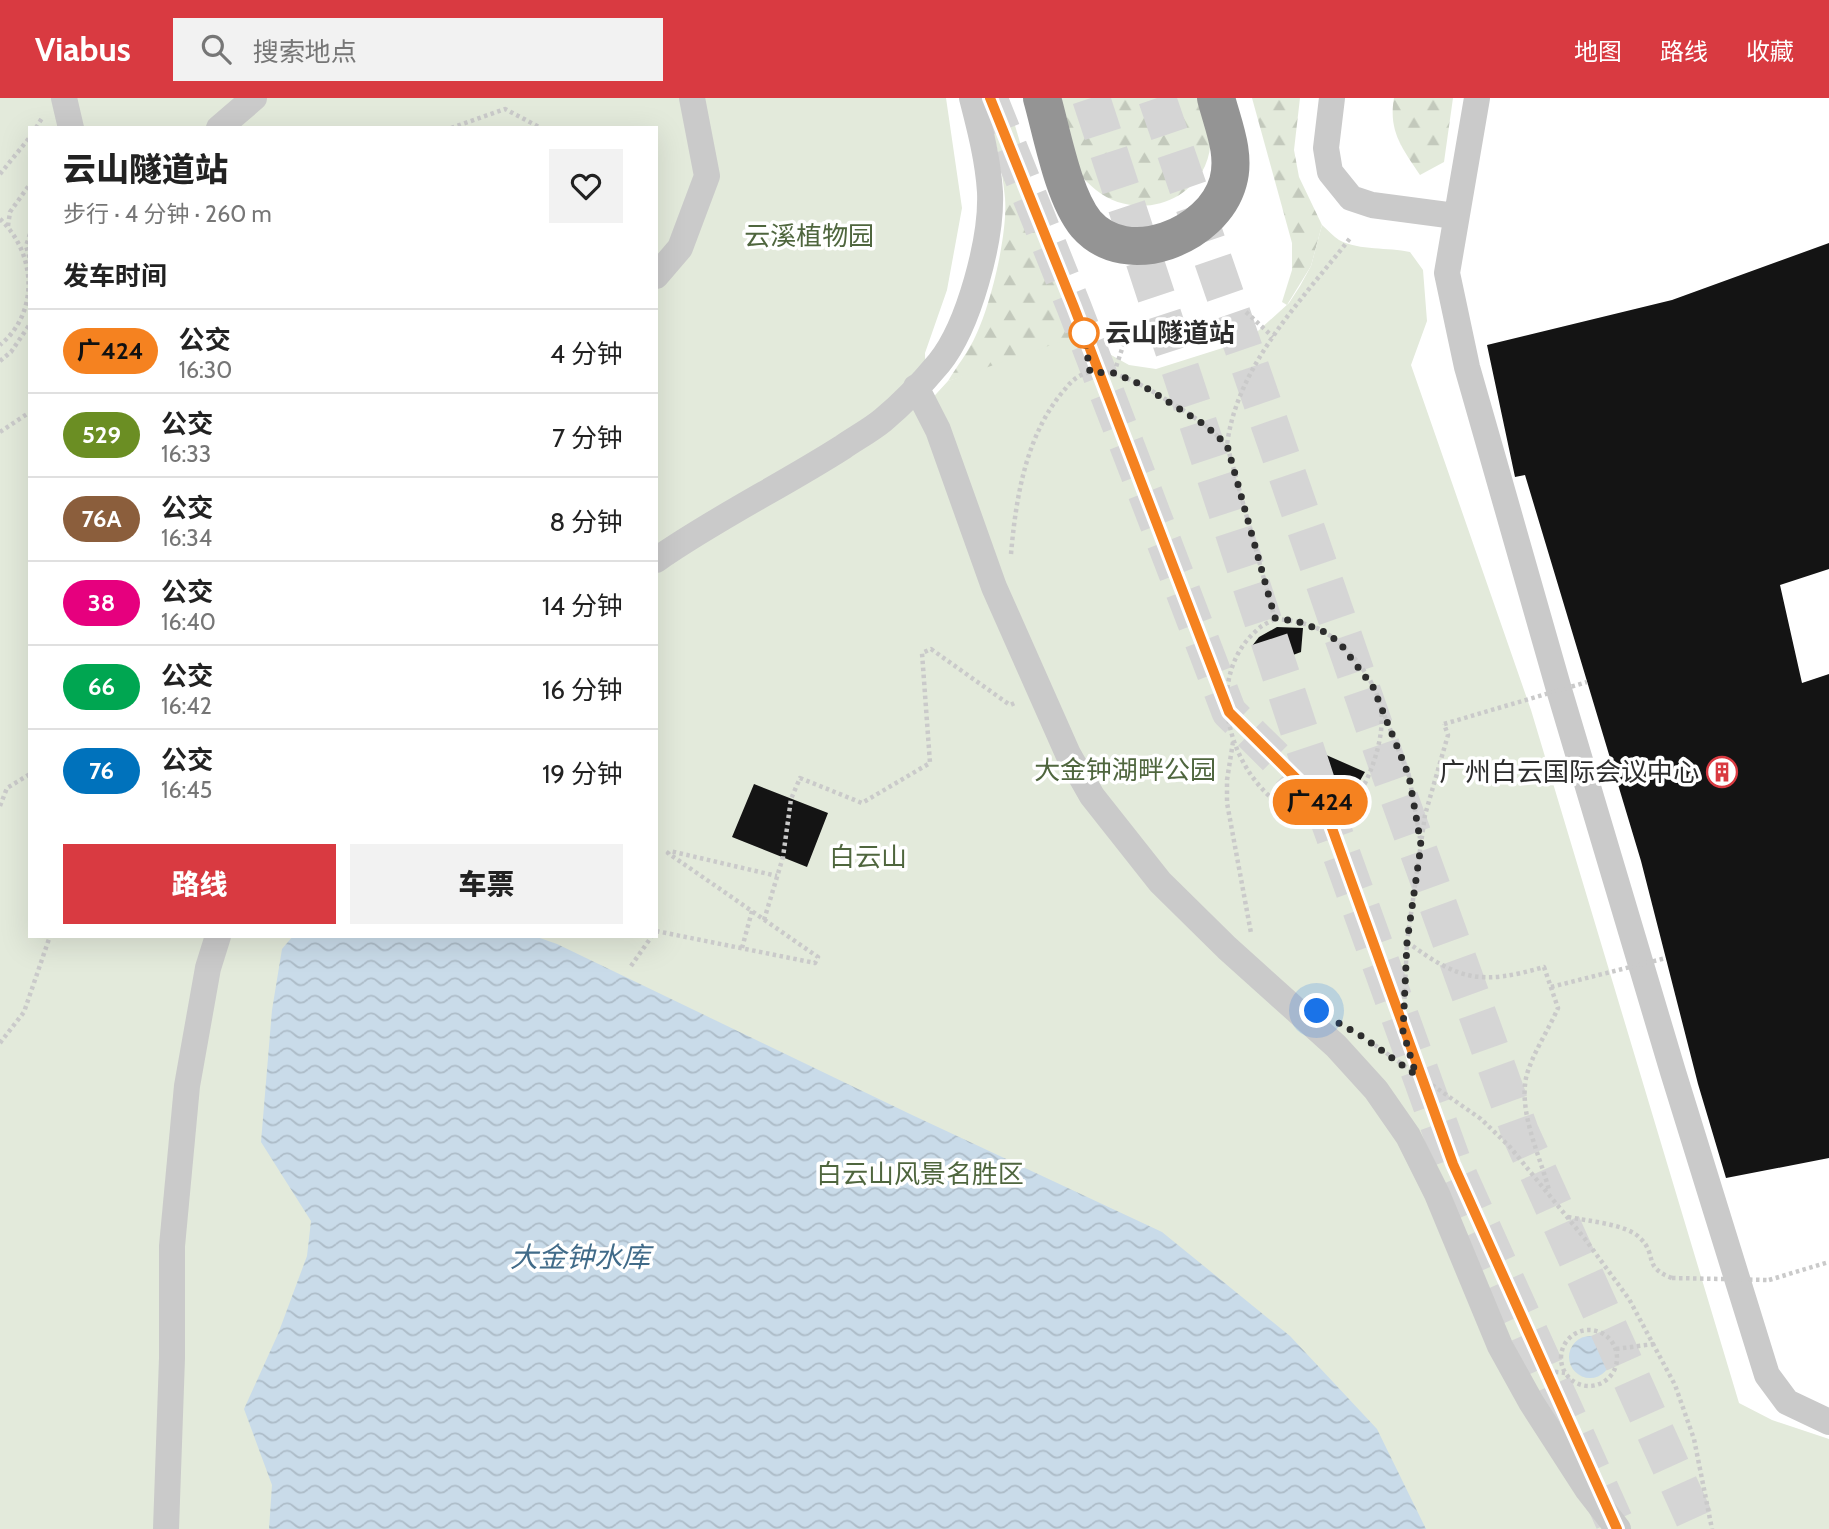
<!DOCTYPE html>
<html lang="zh">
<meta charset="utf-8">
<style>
:root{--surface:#fff;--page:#f2f2f2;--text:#222;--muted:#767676;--line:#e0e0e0;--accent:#d93a41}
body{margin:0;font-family:Cabin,"Noto Sans SC",sans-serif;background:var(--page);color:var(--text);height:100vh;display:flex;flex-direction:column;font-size:26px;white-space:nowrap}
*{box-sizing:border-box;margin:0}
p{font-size:23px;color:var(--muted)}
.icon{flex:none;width:38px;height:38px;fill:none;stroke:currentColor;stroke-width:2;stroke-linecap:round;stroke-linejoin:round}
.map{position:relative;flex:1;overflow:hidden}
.drawer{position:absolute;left:28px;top:28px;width:630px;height:812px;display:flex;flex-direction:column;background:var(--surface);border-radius:0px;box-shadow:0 7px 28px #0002}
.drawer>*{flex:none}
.badge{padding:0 14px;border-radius:23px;font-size:24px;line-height:46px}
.you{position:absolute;width:35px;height:35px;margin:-18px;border:5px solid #fff;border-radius:50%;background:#1a73e8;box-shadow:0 0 0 10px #1a73e833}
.map>.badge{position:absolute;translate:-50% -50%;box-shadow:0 0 0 4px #fff}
h2{padding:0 35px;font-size:26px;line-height:63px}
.round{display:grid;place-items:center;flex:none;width:74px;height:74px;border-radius:0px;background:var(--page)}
.summary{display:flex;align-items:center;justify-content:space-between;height:119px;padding:0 35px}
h1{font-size:33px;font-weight:800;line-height:52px}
.action{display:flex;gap:14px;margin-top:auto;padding:14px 35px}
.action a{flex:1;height:80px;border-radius:0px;background:var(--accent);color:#fff;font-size:28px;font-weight:800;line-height:80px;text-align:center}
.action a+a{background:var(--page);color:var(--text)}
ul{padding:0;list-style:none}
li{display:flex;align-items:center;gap:21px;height:84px;padding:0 35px;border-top:2px solid var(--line)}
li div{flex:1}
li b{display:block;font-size:26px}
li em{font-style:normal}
li .badge{min-width:77px;font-weight:700;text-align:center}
header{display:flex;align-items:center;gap:42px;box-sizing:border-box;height:98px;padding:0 35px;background:var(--accent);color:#fff}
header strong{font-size:33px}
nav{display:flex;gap:38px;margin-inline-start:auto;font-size:24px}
.search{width:490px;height:63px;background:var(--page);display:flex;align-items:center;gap:18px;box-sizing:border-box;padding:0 24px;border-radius:0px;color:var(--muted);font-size:26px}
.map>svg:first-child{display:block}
.forest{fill:url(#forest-firs)}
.green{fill:#e3eadb;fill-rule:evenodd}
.water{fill:url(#water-waves)}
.building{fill:#141414}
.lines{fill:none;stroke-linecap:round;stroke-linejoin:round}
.major-tunnel{stroke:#d5d5d5;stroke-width:35;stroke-dasharray:35 18;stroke-linecap:butt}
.highway-tunnel{stroke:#d5d5d5;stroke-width:38;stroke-dasharray:38 19;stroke-linecap:butt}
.path{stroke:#cacaca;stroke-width:4.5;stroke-dasharray:3.5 3.5;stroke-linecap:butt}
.minor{stroke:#cacaca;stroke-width:26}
.highway{stroke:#949494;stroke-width:38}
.path-bridge{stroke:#cacaca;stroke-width:4.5;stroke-dasharray:3.5 3.5;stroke-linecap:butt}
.line-casing{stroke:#fff;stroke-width:16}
.line{stroke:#f58220;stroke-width:10}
.walk{stroke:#2d2d2d;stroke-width:7;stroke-dasharray:0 12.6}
.stop-dot{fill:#fff;stroke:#f58220;stroke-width:3.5}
.labels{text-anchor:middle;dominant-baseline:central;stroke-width:7;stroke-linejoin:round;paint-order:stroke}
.park-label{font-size:26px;fill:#4f663e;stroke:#fff}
.stop-label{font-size:26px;font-weight:bold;fill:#2d2d2d;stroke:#fff;text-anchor:start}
.poi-label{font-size:26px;fill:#2d2d2d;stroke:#fff;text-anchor:end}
.water-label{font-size:28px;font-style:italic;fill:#416b89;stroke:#fff}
</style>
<header>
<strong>Viabus</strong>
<div class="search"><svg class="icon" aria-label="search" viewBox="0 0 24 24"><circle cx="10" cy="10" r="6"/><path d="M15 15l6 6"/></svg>搜索地点</div>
<nav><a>地图</a><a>路线</a><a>收藏</a></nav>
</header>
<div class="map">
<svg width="1829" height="1431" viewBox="0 0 1829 1431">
<defs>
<pattern id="forest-firs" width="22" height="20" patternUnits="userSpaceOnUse" patternTransform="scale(1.75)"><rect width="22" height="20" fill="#e3eadb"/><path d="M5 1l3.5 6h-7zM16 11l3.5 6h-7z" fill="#c3c9bc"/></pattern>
<pattern id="water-waves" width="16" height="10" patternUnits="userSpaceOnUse" patternTransform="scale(1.75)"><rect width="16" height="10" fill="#c9dbe9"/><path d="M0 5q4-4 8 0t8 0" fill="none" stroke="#adbcc8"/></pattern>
</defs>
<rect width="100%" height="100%" fill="#fff"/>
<path class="forest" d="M984 0H1007L1071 219 1074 245 948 283C957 268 969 253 976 237 991 206 1008 135 1005 100 1002 66 993 33 984 0Z
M1059 0H1203C1210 22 1215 45 1205 68 1185 110 1131 120 1096 92 1090 87 1081 79 1078 73 1070 57 1064 19 1059 0Z
M1252 0H1300L1294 52 1299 79 1322 127 1311 168 1287 207 1282 204 1292 172V145Z
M1394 0H1453L1444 64 1420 77C1403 51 1388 34 1394 0Z"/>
<path class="green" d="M0 0H946L962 110 947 192 925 255 926 307 948 283 1077 238 1129 267 1156 271 1248 242 1289 205 1300 188 1311 168 1322 127C1328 132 1333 138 1339 142 1360 153 1388 149 1410 154L1423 172 1427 223 1411 267 1531 612 1739 1305 1772 1322 1829 1341V1431H0ZM30 30H656V838H30Z"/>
<path class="water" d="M293 838H534L557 846 910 1016 1162 1134 1290 1238 1377 1331 1426 1431H269L272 1387 244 1311 278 1236 307 1158 311 1123 261 1044 272 912 282 851Z
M1569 1259a21 21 0 1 1 42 0a21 21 0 1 1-42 0Z"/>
<path class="building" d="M1829 145V471L1780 487 1802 585 1829 576V1060L1726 1080 1698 986 1641 763 1525 377 1515 379 1487 247 1672 202Z
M1277 529 1303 530 1301 554 1285 560 1273 567 1252 548 1259 539Z
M1318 656H1324L1365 674 1351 698 1331 712 1315 714 1302 712 1278 700 1306 661Z
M754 686 828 715 807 769 732 739Z"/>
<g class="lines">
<path class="major-tunnel" d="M990 0 1074 209 1229 614 1324 708"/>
<path class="highway-tunnel" d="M1091 0 1324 708 1453 1066 1614 1423
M1157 0 1391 677 1520 1034 1699 1431"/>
<path class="path" d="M36 30 42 20
M451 30 505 11 541 30
M0 76 30 39
M0 121C36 155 40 214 0 247
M8 128 10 114 30 86
M30 136 26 148 30 161
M1246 214 1273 239
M0 263 11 254 30 226
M1114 275 1124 245
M0 334 30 314
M1011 456C1016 399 1026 335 1066 290 1072 282 1081 275 1092 274 1116 272 1138 285 1157 296 1181 311 1207 325 1226 347
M1275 521C1290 522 1307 525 1321 532 1346 545 1373 579 1380 606 1385 627 1378 654 1370 674 1363 691 1352 711 1333 717 1317 723 1302 720 1287 711 1230 678 1201 581 1257 532 1262 527 1269 524 1275 521Z
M1275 521 1227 347C1237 266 1303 201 1351 139
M1382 611 1409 678 1420 740
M1233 644 1227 682V705L1251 835
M0 708 7 690 30 676
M764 822 783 759 791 701 800 680 862 705 930 665 922 555 931 551 1010 607 1017 604
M656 833 815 865 818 859 668 755 670 753 777 778
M1407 844C1460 883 1481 887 1544 869L1558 910C1549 931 1531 958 1526 980 1519 1016 1540 1058 1549 1092
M742 850 752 813
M631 868 652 838
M1369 943 1481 1021 1510 1049 1585 1141 1629 1201 1675 1287 1694 1341 1712 1431
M0 945 24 914 50 838
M1416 976 1403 933 1407 844 1425 717 1448 637 1444 626
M1568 1119C1587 1123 1627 1126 1640 1140 1658 1157 1642 1169 1672 1180
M1769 1182 1829 1164
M1561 1260a28 28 0 1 1 56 0a28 28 0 1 1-56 0Z
M1616 1251 1654 1246
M1541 1272 1565 1275"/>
<path class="minor" d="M64 0 71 30
M1332 0 1326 50 1330 74 1351 100 1372 107 1455 118
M1477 0 1447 175 1467 269 1560 595 1673 974 1767 1277 1787 1304 1829 1324
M219 30 254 0
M656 178 680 150 707 78 692 0
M916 289 938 332 994 489 1068 656 1092 698 1160 784 1227 850 1336 948 1376 992 1408 1038 1437 1096 1500 1248 1531 1304 1587 1391 1618 1431
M656 462C716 420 782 388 843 349 856 340 871 332 883 322 901 307 924 283 939 265 969 228 992 141 990 94 988 62 980 31 972 0
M166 1431 172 1260V1148L187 988 208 870 218 838"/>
<path class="highway" d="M1042 0C1052 35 1063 98 1086 126 1127 173 1213 138 1228 84 1236 56 1223 27 1216 0"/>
<path class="path-bridge" d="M1444 626 1587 584
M1551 889 1666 860
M1672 1180 1769 1182"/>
</g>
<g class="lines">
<g class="line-casing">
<path id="line" d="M990 0 1074 209 1229 614 1324 708 1453 1066 1617 1431"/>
</g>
<use href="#line" class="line"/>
<path class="walk" d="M1084 235 1090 274 1114 275 1140 286 1205 327 1227 347 1275 520 1299 524 1321 532 1339 544 1373 589 1409 678 1421 747 1407 844 1403 933 1416 977 1360 937 1317 913"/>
</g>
<defs>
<g id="building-ring" transform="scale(1.575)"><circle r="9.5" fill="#fff" stroke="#d93a41" stroke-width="1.5"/><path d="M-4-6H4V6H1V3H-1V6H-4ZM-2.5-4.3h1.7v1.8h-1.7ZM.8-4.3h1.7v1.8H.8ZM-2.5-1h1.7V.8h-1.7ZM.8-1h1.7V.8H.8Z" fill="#d93a41"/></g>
</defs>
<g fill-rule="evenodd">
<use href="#building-ring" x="1722" y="674"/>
</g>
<circle class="stop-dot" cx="1084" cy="235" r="14"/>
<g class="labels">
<g class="park-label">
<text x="809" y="138">云溪植物园</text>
<text x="1125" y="672">大金钟湖畔公园</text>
<text x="868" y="759">白云山</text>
<text x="920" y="1076">白云山风景名胜区</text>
</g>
<g class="stop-label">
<text x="1105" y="235">云山隧道站</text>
</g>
<g class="poi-label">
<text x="1699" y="674">广州白云国际会议中心</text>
</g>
<g class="water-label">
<text x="580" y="1159">大金钟水库</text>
</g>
</g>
</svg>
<div class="you" style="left:1317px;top:913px"></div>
<b class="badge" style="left:1320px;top:704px;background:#f58220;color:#111">广424</b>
<section class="drawer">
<div class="summary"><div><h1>云山隧道站</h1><p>步行 · 4 分钟 · 260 m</p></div><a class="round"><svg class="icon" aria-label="heart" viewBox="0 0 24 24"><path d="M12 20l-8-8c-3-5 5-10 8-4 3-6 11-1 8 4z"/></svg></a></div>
<h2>发车时间</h2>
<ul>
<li><span class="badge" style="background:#f58220;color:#111">广424</span><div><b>公交</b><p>16:30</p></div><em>4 分钟</em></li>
<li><span class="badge" style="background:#6b8e23;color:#fff">529</span><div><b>公交</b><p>16:33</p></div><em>7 分钟</em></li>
<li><span class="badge" style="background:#8b5e3c;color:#fff">76A</span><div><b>公交</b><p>16:34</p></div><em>8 分钟</em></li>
<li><span class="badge" style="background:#e6007e;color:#fff">38</span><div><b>公交</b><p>16:40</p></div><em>14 分钟</em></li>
<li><span class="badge" style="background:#00a651;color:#fff">66</span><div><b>公交</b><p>16:42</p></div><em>16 分钟</em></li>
<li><span class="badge" style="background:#0072bc;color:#fff">76</span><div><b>公交</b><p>16:45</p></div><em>19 分钟</em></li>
</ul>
<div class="action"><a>路线</a><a>车票</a></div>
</section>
</div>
